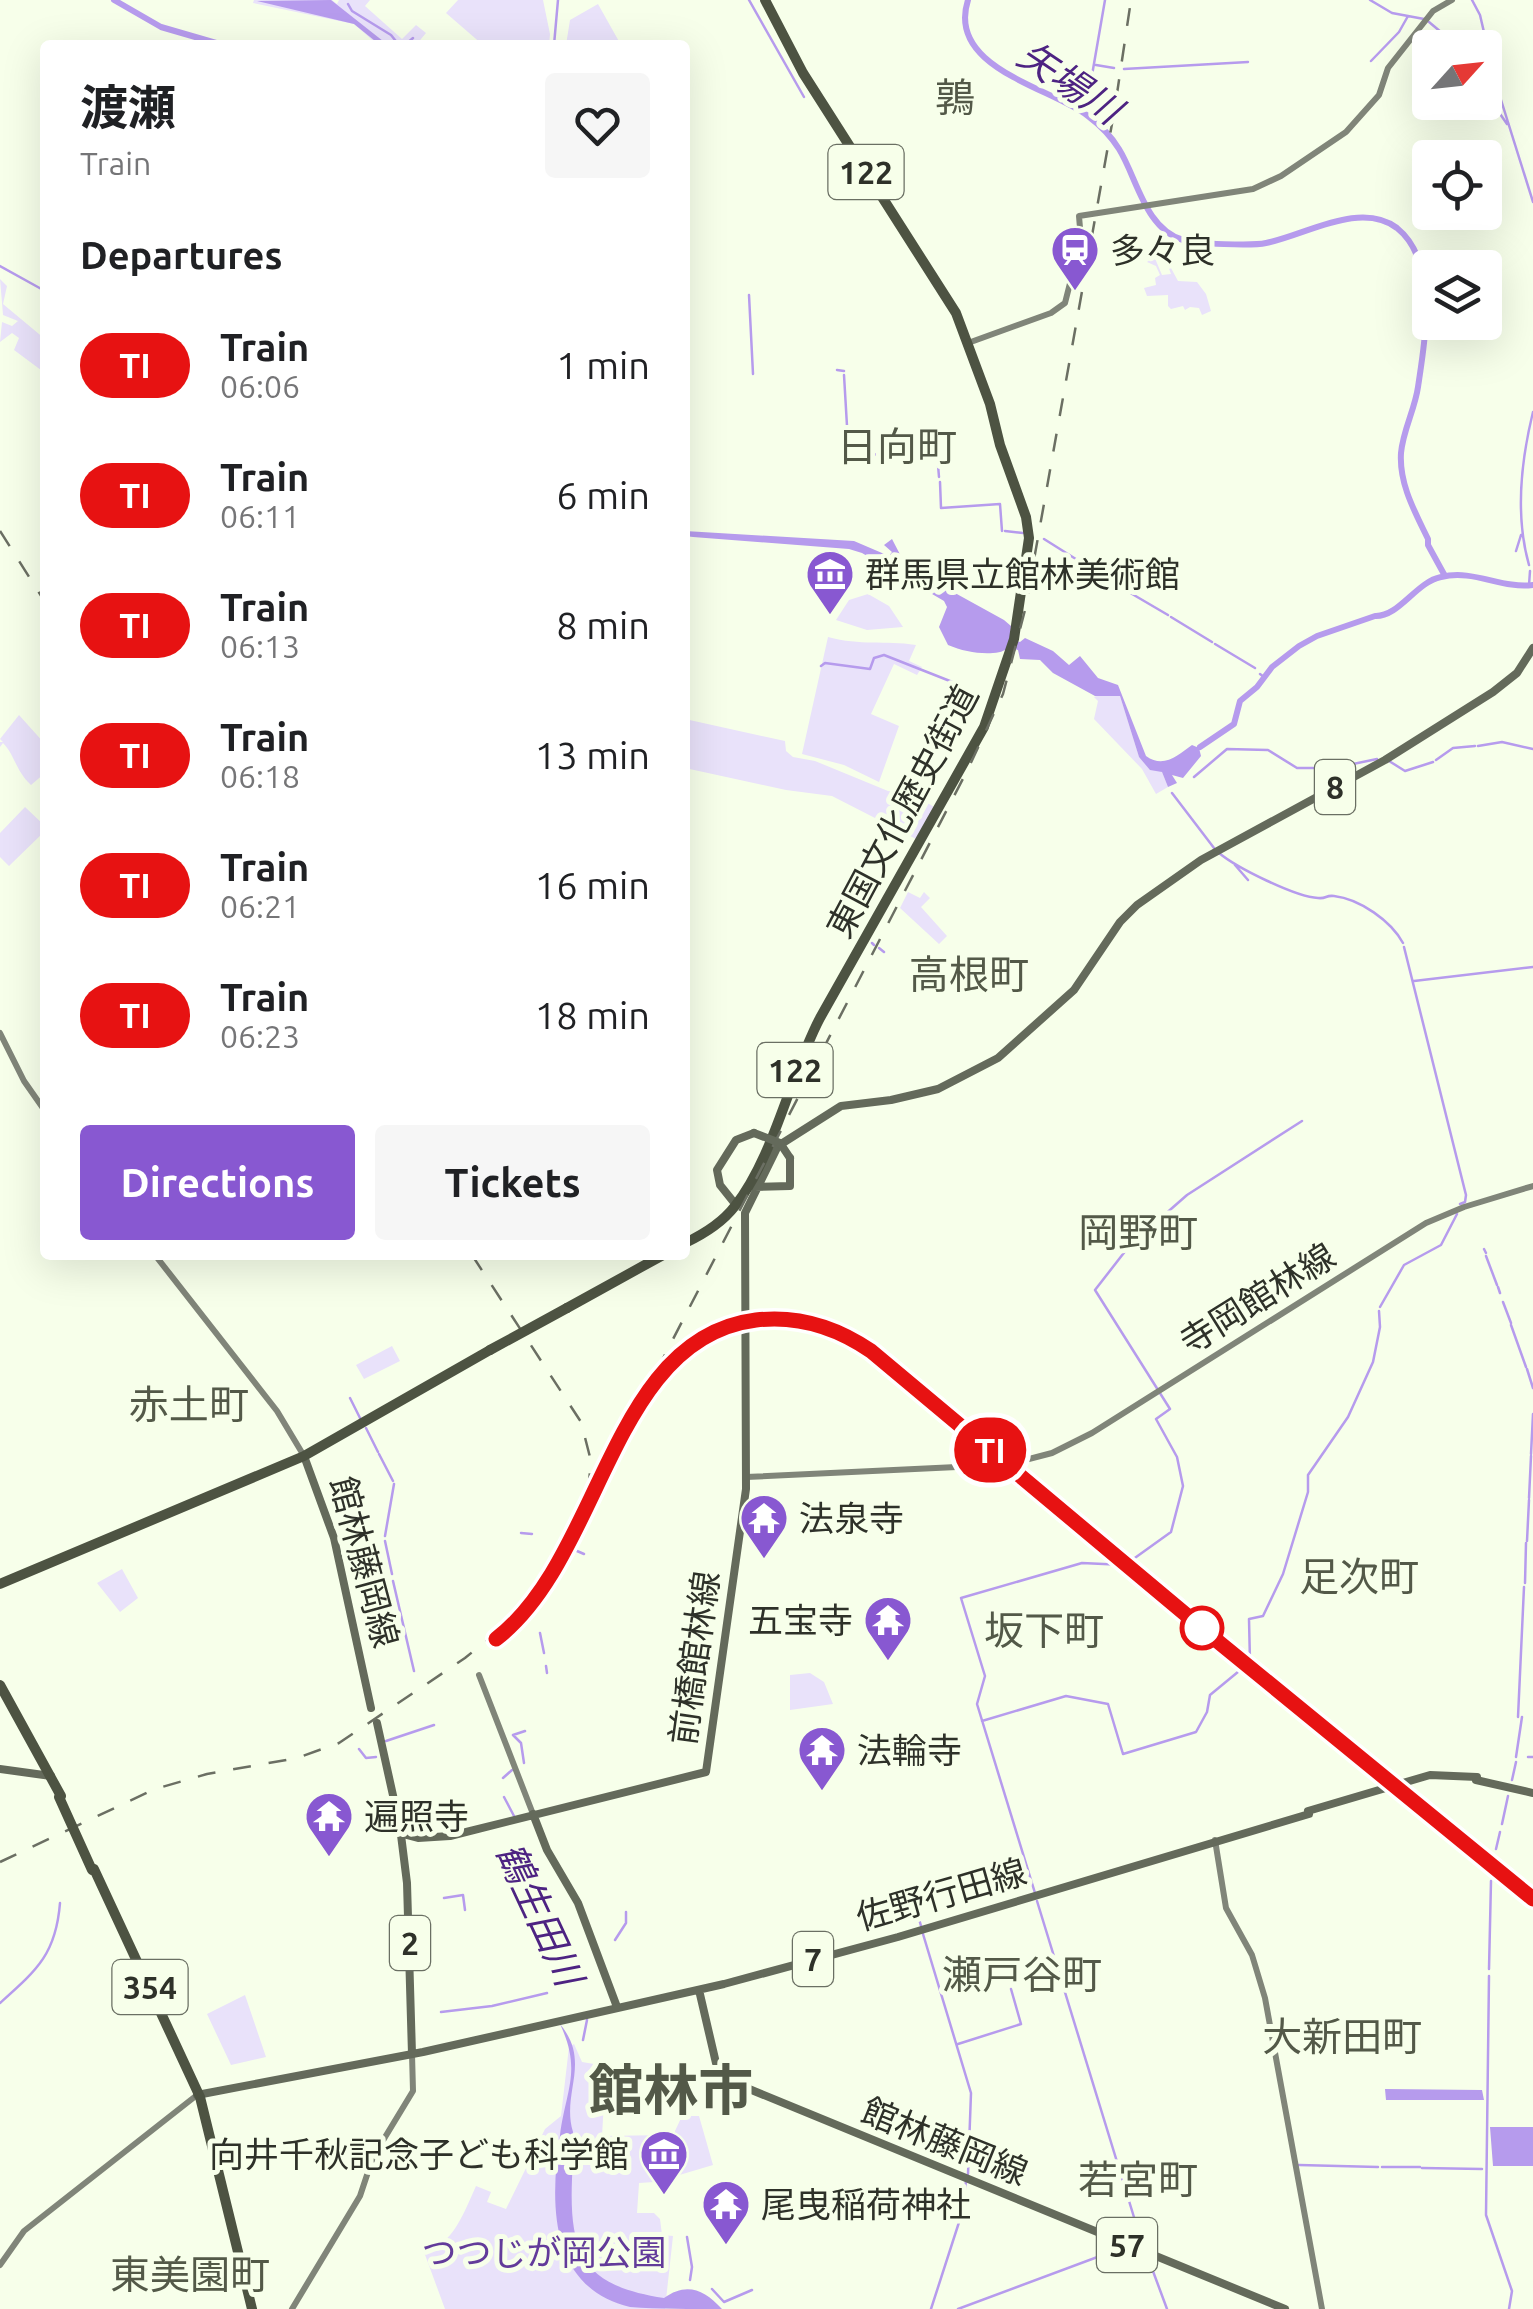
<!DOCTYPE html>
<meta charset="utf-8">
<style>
:root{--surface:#fff;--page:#f6f6f6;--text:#202124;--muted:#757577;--accent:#8858d1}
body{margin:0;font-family:Ubuntu,"Noto Sans JP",sans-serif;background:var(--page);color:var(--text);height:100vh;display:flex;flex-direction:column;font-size:38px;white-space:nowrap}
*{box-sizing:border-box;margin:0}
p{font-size:32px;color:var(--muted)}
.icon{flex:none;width:55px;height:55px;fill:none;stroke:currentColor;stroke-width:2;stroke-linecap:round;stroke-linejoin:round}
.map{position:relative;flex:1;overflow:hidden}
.details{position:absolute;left:40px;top:40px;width:650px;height:1220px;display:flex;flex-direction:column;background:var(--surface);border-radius:10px;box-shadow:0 10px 40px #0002}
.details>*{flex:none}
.badge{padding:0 20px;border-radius:32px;font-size:35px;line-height:65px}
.needle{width:65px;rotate:63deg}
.controls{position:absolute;left:1412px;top:30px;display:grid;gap:20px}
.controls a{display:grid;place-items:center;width:90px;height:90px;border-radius:10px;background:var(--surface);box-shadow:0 10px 40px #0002;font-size:50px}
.map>.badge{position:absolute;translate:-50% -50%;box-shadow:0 0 0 5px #fff}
h2{padding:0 40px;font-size:38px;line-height:90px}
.round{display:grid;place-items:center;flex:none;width:105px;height:105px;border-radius:10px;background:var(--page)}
.headline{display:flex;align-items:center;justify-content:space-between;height:170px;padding:0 40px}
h1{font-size:48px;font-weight:700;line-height:75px}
.primary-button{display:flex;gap:20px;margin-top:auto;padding:20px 40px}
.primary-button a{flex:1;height:115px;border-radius:10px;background:var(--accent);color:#fff;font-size:40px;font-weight:700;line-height:115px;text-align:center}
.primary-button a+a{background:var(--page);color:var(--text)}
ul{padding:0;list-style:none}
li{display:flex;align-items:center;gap:30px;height:130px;padding:0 40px}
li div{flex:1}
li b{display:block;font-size:38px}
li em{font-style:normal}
li .badge{min-width:110px;font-weight:700;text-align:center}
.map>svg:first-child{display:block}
.green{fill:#e9e2fa}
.water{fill:#b69bed}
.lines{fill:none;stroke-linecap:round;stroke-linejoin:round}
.stream{stroke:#b69bed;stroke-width:2.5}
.river{stroke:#b69bed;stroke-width:6}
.secondary{stroke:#808579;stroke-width:6}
.primary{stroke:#646a5b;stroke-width:8}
.highway{stroke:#4d5342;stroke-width:10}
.rail{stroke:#6b6f63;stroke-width:2.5;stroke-dasharray:18 18;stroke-linecap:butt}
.primary-bridge{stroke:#646a5b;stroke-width:8}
.highway-bridge{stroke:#4d5342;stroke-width:10}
.line-casing{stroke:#fff;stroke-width:22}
.line{stroke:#e71212;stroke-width:15}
.stop-dot{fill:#fff;stroke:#e71212;stroke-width:5}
.labels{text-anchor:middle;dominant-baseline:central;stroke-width:10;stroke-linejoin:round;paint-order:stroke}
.shield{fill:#f7ffea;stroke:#6a6f63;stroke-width:2.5}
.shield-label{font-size:32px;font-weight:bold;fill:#2e3129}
.poi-label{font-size:35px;fill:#2e3129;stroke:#f7ffea;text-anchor:start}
.street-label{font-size:35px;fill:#2e3129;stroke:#f7ffea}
.park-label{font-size:35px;fill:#623b9a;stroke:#f7ffea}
.water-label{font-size:38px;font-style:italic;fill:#4d2382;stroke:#f7ffea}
.quarter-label{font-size:40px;fill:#535948;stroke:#f7ffea}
.town-label{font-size:55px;font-weight:bold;fill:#535948;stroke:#f7ffea}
</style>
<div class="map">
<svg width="1533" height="2309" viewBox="0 0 1533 2309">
<rect width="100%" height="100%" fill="#f7ffea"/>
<path class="green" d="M254 0H332L337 4 339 0H370L365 6 402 39 416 25 426 33 416 45H378L354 24 253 3Z
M458 0H543L550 34 549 45H483L446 13Z
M598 4 621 45H566L570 20Z
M1164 255 1178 281 1197 282 1206 294 1211 311 1202 315 1199 308 1190 307 1185 310 1183 306 1171 309 1168 306V295L1147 296 1144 288 1156 285 1155 278 1160 275 1156 266 1147 262 1154 256 1162 275 1171 274Z
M0 279 7 286 3 304 45 339V373L14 350 19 338 12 333 0 342 2 322 12 326 18 321 3 315Z
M868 594 889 606 903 627 867 630 836 620 849 600Z
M828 637C861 646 884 640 916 645L909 661 922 667 917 675 894 664 871 714 899 726 879 782 844 765 802 754Z
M1103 694 1120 696 1139 757 1162 772 1168 787 1156 794 1142 769 1094 719 1098 701 1094 697Z
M19 715 45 744V773L31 785C15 770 15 755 3 743L0 747V742H3L0 739Z
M685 719 785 741 786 751 793 757 815 761 888 791 915 795 934 807 918 840 832 796 786 790 685 768Z
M25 807 45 826V831L9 866 0 857V833Z
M908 892 920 898 924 892 930 898 921 907 947 936 939 944 900 908Z
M392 1346 400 1361 364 1379 356 1365Z
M122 1569 138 1598 120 1612 97 1583Z
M810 1673 824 1682 833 1704 790 1710V1675Z
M245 1995 266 2057 231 2065 207 2014Z
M574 2044 582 2062 606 2066 602 2136 668 2135 669 2181 639 2183 637 2213H654L660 2219 662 2235 673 2236 665 2309H445L424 2252C453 2246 465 2210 476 2186L491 2192 487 2202 506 2209 545 2129 561 2116 569 2047Z
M682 2116H699L713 2165 676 2176 675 2131Z"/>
<path class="water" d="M331 0 388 45H380L354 24 257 1Z
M685 531 854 541 889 556 892 552 884 545 892 539 906 566 1004 620 1011 626 1010 639 1020 642 1025 638 1053 651 1069 665 1080 656 1098 678 1118 685 1146 756C1164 769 1178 755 1192 745L1199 748 1201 756 1183 778 1172 775 1177 783 1168 787 1162 772 1150 770 1139 757 1120 696H1095L1053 673 1040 660 1020 659 1018 650C1006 646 1005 653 993 653 978 654 962 651 948 645L939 627 947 607 944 601 862 553 849 549 693 537 685 536Z
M560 2024C592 2063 561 2092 573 2132 571 2147 573 2163 572 2179 569 2255 584 2286 664 2298 686 2282 704 2289 722 2309 692 2309 658 2309 630 2307 548 2287 550 2203 560 2135 566 2089 582 2071 560 2024Z
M1385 2089 1482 2090 1484 2100H1386Z
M1490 2127H1533V2166H1493Z"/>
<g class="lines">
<path class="stream" d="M749 0 804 97
M1370 0 1392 13 1424 19
M1472 0 1480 15 1496 84 1533 202
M348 4 352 11 391 35 399 45
M1429 22 1460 48
M405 45 413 38
M554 45 558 0
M1371 61 1399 32 1408 16
M1096 65 1114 68
M1124 69 1248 62
M1079 89 1091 81 1105 0
M1485 92 1507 124
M1074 107 1075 96
M0 266 45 291
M749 295 753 374
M837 370 844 371
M844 375 847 426
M847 430 849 456 933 451
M937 453 939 477
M940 482 941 508 1000 504 1002 531
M1005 531 1023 533
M1044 539 1079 561
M1516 551 1521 535
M1083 564 1123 588
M1529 565C1515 516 1521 461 1533 412
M1529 585 1530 571
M1127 591 1168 615
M1171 617 1212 642
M1215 644 1255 668
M821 666 825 663 870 669 874 658 884 655 960 685
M1260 674 1264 677
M1478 746 1502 742 1533 749
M1436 760 1453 748 1475 746
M1389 761 1405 771 1433 762
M1329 769 1377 759
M1194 777 1227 749 1268 750 1297 768H1325
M1172 793 1214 848
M1219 853C1237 868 1296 897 1318 898 1327 899 1325 895 1334 896 1360 899 1391 921 1403 943
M1235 865 1248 880
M872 943 874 945
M1404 947 1466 1195 1465 1202 1460 1204
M879 948 884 952
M1414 981 1533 967
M1484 1249 1486 1253
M1486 1256 1497 1285
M1498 1287 1500 1293
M1503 1302 1511 1323
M1380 1307 1404 1265 1441 1245 1457 1214
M1511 1325 1526 1367
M1527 1369 1533 1388
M350 1398 360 1418
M366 1428 378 1452
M379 1454 393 1481
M1531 1454 1533 1414
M1529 1498 1531 1456
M521 1533 532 1534
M577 1533 570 1548 584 1554
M385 1536 394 1484
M385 1541 392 1574
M1527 1541 1529 1500
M393 1581 414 1671
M1525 1583 1526 1543
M540 1633 544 1653
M546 1666 547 1673
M1518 1717 1524 1587
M982 1721 1066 1696 1108 1704 1123 1754 1196 1732 1207 1712 1210 1695 1250 1662 1249 1619 1263 1616 1283 1574 1308 1492V1475L1348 1417 1373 1362 1380 1327 1379 1311
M386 1741 434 1725
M359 1749 366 1758 376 1757
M1516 1757 1522 1717
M1528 1757H1533
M524 1763 521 1743 513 1735 525 1731
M503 1778 512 1770
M1512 1780 1516 1762
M504 1797 514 1816
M1502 1824 1508 1796
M1496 1849 1500 1832
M1491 1870 1494 1862
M1035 1893 977 1704 985 1676 961 1598 1082 1563 1125 1565 1171 1532 1183 1486 1177 1457 1156 1419 1170 1409 1095 1290 1130 1245 1187 1195 1302 1121
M912 1894 921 1926
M444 1898 463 1895 465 1910
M1037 1901 1141 2240 1134 2243
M923 1934 971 2093 968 2174
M615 1940 626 1923V1912
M1489 1969 1491 1881
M1489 1976 1486 2215 1512 2291 1509 2309
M0 2003C37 1970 56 1954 60 1903
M441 2012 492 2006 547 1993
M583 2040 587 2020
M958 2044 1021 2024 1011 1989
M1299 2165 1378 2167
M1382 2167H1420
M1422 2168 1482 2169
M687 2237 692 2267 690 2280
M1147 2255 1167 2309
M712 2289 724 2302 752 2290
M931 2309 962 2213 966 2181
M958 2309 1127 2246"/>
<path class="river" d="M114 0 161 27 223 45
M968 0C946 68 1050 87 1088 116 1100 125 1111 136 1119 149 1137 178 1145 229 1183 240 1195 244 1253 246 1266 243 1304 236 1360 200 1397 228 1439 262 1425 340 1418 387 1415 409 1403 430 1401 453 1399 484 1415 512 1428 539V545L1445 576
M1200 747 1234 724 1240 701 1257 687 1272 667 1299 646 1317 636 1375 616C1399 617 1416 582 1441 577 1474 569 1501 589 1533 585"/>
<path class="secondary" d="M968 343 1051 313 1065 303 1081 240 1079 216 1253 189 1281 176 1346 132 1379 95 1388 68 1433 11 1452 0
M0 1033 24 1081 45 1111
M155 1255 277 1411 304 1456
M1014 1463 1052 1453 1092 1433 1426 1223 1464 1207 1533 1186
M746 1477 999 1465
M479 1675 533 1814
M1215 1840 1226 1908 1252 1955 1265 1998 1322 2309
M0 2265 24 2231 197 2095
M292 2309 360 2196 373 2157 413 2091 412 2054"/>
<path class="primary" d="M755 1187 790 1186V1158
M736 1205 720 1185 717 1170 736 1140 754 1133
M304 1456 334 1538 371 1708
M377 1723 400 1827 407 1883 412 2054
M0 1769 51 1776
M1476 1780 1533 1793
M533 1814 547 1850 578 1903 617 2007
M399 1833 418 1838 450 1836 706 1772 746 1489 745 1213 778 1146 841 1106 891 1100 938 1089 998 1058 1074 990 1120 922 1137 905 1201 860 1385 760 1493 692 1517 673 1533 648
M699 1990 716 2063 737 2084 1285 2309
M197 2095 423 2052 724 1984 898 1937 1309 1814"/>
<path class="highway" d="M685 1243C704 1234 722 1223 735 1206 774 1157 790 1075 820 1018L984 727 1014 639 1029 538 1026 517 1000 445 990 404 956 313 803 73 765 0
M567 1308 663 1255
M0 1584 304 1456 490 1350
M0 1685 61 1796
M94 1869 200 2097 252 2309"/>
<path class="rail" d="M0 531 45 602
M472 1255 581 1422 591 1461 588 1492
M663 1370C722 1310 803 1304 871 1351L1243 1661
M1234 1654 1533 1899
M0 1862 155 1789 207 1774 297 1758 339 1743 465 1658 529 1606 551 1575 968 769 1003 694 1025 610 1115 107 1131 0"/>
<path class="primary-bridge" d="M754 1133 780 1143 790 1158
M1308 1811 1430 1775 1477 1777"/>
<path class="highway-bridge" d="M490 1350 567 1308
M59 1797 92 1870"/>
</g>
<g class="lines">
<g class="line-casing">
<path id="line" d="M496 1639C603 1557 610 1338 756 1320 799 1315 836 1327 871 1351L1221 1644 1533 1899"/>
</g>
<use href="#line" class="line"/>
</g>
<defs>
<g id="station-pin" transform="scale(2.5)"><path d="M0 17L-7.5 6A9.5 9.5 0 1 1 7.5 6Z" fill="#8858d1" stroke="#f7ffea"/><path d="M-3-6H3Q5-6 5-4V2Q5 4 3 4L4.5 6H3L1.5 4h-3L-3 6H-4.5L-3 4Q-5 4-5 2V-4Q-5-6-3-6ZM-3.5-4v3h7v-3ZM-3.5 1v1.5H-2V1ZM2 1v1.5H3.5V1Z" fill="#fff"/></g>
<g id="museum-pin" transform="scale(2.5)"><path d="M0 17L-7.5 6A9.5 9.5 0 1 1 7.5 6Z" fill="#8858d1" stroke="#f7ffea"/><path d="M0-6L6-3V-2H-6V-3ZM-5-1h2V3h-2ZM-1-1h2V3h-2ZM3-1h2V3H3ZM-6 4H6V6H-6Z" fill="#fff"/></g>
<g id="temple-pin" transform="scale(2.5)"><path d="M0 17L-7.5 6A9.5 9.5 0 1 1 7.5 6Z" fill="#8858d1" stroke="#f7ffea"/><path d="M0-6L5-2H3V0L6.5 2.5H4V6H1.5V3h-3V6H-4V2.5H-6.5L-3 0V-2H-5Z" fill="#fff"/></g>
</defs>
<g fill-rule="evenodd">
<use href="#station-pin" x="1075" y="250"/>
<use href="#museum-pin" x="830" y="574"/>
<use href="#temple-pin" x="764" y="1518"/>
<use href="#temple-pin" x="888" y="1620"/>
<use href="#temple-pin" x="822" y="1750"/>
<use href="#temple-pin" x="329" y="1816"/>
<use href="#museum-pin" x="664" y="2154"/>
<use href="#temple-pin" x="726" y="2204"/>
</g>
<circle class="stop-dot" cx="1202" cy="1628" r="20"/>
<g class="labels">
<g class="shield">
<rect x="828.5" y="145" width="75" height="54" rx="8"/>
<rect x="1315" y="760" width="40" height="54" rx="8"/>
<rect x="757.5" y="1043" width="75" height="54" rx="8"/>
<rect x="390" y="1916" width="40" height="54" rx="8"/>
<rect x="793" y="1932" width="40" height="54" rx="8"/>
<rect x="112.5" y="1960" width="75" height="54" rx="8"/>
<rect x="1097" y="2218" width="60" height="54" rx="8"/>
</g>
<g class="shield-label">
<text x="866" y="172">122</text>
<text x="1335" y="787">8</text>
<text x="795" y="1070">122</text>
<text x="410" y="1943">2</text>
<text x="813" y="1959">7</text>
<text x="150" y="1987">354</text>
<text x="1127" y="2245">57</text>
</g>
<g class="poi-label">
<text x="1110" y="250">多々良</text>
<text x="865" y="574">群馬県立館林美術館</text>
<text x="799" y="1518">法泉寺</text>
<text x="853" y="1620" text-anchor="end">五宝寺</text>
<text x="857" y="1750">法輪寺</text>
<text x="364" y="1816">遍照寺</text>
<text x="629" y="2154" text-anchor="end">向井千秋記念子ども科学館</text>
<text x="761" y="2204">尾曳稲荷神社</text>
</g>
<g class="street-label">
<text transform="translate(902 811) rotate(-62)">東国文化歴史街道</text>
<text transform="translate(1257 1298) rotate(-32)">寺岡館林線</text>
<text transform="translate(365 1562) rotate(75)">館林藤岡線</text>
<text transform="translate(694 1658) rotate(-82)">前橋館林線</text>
<text transform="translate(941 1894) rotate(-16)">佐野行田線</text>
<text transform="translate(945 2141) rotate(22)">館林藤岡線</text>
</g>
<g class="park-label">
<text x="544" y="2252">つつじが岡公園</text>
</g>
<g class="water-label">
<text transform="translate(1070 82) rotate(34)">矢場川</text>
<text transform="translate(540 1914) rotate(65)">鶴生田川</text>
</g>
<g class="quarter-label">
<text x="955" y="97">鶉</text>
<text x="897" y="446">日向町</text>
<text x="969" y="974">高根町</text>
<text x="1138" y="1232">岡野町</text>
<text x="189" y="1404">赤土町</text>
<text x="1359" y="1576">足次町</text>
<text x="1044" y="1630">坂下町</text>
<text x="1022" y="1974">瀬戸谷町</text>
<text x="1342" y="2036">大新田町</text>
<text x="1138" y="2179">若宮町</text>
<text x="190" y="2274">東美園町</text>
</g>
<g class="town-label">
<text x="671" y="2089">館林市</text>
</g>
</g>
</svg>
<div class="controls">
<a><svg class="needle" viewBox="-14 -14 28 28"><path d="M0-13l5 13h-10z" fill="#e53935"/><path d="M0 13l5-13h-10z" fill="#757577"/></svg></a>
<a><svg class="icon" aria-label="locate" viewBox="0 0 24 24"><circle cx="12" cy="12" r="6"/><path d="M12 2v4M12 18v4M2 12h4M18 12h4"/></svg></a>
<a><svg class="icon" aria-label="layers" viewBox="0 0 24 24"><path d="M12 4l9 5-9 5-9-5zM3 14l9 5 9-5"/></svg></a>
</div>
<b class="badge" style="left:990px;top:1450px;background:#e71212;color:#fff">TI</b>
<section class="details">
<div class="headline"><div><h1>渡瀬</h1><p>Train</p></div><a class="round"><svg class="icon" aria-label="heart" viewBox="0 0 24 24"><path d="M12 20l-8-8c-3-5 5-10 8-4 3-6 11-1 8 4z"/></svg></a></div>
<h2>Departures</h2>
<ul>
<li><span class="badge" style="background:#e71212;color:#fff">TI</span><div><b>Train</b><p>06:06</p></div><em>1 min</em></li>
<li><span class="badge" style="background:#e71212;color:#fff">TI</span><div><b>Train</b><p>06:11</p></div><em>6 min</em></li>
<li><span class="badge" style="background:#e71212;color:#fff">TI</span><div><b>Train</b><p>06:13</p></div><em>8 min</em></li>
<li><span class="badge" style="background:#e71212;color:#fff">TI</span><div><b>Train</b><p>06:18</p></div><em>13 min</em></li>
<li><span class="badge" style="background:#e71212;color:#fff">TI</span><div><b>Train</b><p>06:21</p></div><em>16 min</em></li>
<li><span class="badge" style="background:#e71212;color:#fff">TI</span><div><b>Train</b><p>06:23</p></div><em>18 min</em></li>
</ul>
<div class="primary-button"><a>Directions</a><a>Tickets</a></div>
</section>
</div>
